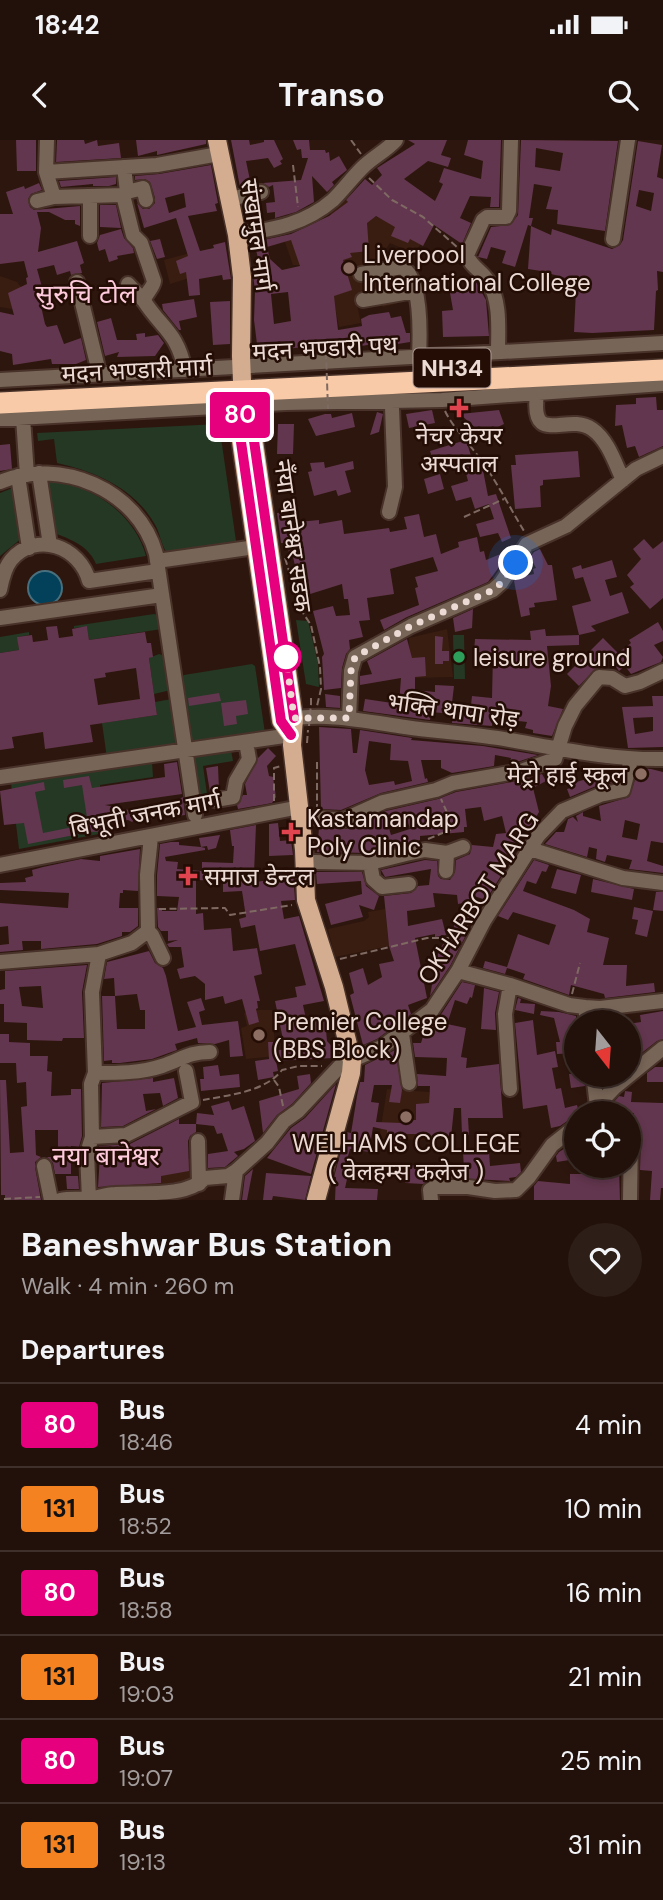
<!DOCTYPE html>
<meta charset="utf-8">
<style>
:root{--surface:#22100a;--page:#2e1e18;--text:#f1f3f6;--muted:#a29d9c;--line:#3f302b}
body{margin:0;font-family:"DM Sans","Noto Sans Devanagari",sans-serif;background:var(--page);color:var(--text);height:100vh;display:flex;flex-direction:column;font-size:26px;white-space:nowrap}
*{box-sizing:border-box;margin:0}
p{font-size:23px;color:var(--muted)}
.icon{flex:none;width:38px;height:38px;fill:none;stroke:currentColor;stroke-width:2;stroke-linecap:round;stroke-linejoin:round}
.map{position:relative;height:1060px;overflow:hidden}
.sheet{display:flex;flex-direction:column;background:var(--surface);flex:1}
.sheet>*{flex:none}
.badge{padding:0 14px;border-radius:5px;font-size:24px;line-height:46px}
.needle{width:46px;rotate:163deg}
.controls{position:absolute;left:564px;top:870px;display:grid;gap:14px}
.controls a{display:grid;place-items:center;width:77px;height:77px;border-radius:50%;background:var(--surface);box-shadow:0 4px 10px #0003,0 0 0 2px var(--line);font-size:35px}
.you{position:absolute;width:35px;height:35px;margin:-18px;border:5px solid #fff;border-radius:50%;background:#1a73e8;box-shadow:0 0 0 10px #1a73e833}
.map>.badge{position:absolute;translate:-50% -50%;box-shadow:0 0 0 4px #fff}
h2{padding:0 21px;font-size:26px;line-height:63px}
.round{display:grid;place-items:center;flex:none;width:74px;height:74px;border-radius:37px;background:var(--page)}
.headline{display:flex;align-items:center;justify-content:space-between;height:119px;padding:0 21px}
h1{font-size:33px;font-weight:800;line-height:52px}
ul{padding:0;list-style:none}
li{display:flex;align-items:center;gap:21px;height:84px;padding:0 21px;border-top:2px solid var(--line)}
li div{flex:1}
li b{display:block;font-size:26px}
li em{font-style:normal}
li .badge{min-width:77px;font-weight:700;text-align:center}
.status{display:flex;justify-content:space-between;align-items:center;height:49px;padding:0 35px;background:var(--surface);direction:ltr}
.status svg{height:19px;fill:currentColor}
header{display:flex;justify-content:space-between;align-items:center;height:91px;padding:0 21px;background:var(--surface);font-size:32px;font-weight:800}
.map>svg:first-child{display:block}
.built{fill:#3a1d11}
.green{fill:#243824}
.water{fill:#024159;stroke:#486f7e;stroke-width:2}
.building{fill:#62364e;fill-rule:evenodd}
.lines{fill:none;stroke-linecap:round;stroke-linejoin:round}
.minor-casing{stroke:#483229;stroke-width:18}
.major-casing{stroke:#483229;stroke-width:21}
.highway-casing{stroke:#483229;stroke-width:24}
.path{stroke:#7f6a63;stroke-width:2;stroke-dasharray:7 3.5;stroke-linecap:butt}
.minor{stroke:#776557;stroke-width:14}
.major{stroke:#d4ad91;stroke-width:18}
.highway{stroke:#f9caa8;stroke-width:21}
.path-bridge{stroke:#7f6a63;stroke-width:2;stroke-dasharray:7 3.5;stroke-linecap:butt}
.line-casing{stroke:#fff;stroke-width:16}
.line{stroke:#e6007e;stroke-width:10}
.walk{stroke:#ecdbd5;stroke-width:7;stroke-dasharray:0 12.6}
.education-dot{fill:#8d6e63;stroke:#230d05;stroke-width:2.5}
.health-dot{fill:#e0444e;stroke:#230d05;stroke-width:2.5}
.stop-dot{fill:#fff;stroke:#e6007e;stroke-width:3.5}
.leisure-dot{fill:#2e9e5b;stroke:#230d05;stroke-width:2.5}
.labels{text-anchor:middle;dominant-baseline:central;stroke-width:5;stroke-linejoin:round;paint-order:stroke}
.shield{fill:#230d05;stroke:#b09d97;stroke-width:2}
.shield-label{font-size:23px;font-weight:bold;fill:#ecdbd5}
.street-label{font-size:24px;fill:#ecdbd5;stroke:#230d05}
.poi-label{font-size:24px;fill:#ecdbd5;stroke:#230d05;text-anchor:start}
.neighbourhood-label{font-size:26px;fill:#fdcbdc;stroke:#230d05}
</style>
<div class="status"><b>18:42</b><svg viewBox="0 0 49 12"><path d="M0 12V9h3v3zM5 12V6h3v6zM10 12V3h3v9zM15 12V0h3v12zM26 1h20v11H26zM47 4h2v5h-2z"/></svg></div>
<header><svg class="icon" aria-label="back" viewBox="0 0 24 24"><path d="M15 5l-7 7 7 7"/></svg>Transo<svg class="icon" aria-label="search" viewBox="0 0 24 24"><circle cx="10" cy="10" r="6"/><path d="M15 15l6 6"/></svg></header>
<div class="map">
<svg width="663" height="1060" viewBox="0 0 663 1060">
<rect width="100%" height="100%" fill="#2d160d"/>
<path class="built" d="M345 60 356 68 384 80 432 84 415 114 390 103 378 120 402 162 383 167 378 154 357 165 361 183 339 187 334 161 314 125H293L285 102 331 77 330 71Z
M190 113 196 136 170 144 164 120Z
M0 136 17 142 30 157 12 169 0 167Z
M447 489 453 537 410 538 409 498Z
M385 769 389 806 335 817 328 789 364 781 369 777 368 772Z
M259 870H272L276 916 246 919 241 888 247 886 244 873Z
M387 949 429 952V1000L379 999Z
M134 1015 149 1018 196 1019 192 1041 137 1046Z"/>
<path class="green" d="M219 284 236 401 235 403 167 413C161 405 160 392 154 383 134 348 94 331 57 323L54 299 38 301 37 293Z
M46 342C90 342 135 374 146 416L96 424C89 406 70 399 54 393Z
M15 347 22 398 0 416V353Z
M154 474 158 475 162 489 89 500 87 487 74 488V486Z
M296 480 308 481 318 523 319 547 306 544Z
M29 492V495L18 497 19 510 0 513V497Z
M453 495H464L465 539H454Z
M159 514 165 516 171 550 154 554 149 518Z
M252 524 255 526 265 593 190 603 182 537 184 535Z
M172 559 178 606 107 618 102 583 157 575 155 562Z
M231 610 233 621 203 626 207 654 194 655 192 617Z
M152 622 153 637 100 645 103 671 96 673 99 694 19 709 11 643Z"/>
<path class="water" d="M28 448a17 17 0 1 1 34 0a17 17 0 1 1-34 0Z"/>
<path class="building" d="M16 0H36V31H17Z
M57 0H84L85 4 97 0 98 6 119 3 121 18 56 22Z
M136 0H206V4L157 15V11L138 16Z
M231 0H249L250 5 264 2V0H274L283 19 280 21 282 24 274 28 268 18 246 21 250 40 241 44 257 43 240 47Z
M293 0H309L310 10H325L326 13 329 12 330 21 339 16 347 30 332 42 334 45 327 52 312 36 314 62 296 72 275 78V72L267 73 266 63 275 62 273 45 269 47 263 43 301 40 308 18H302L301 9 297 10Z
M408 0H447L441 15 451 18 448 27 428 21 404 39 435 61 443 44 439 42 444 28 481 39 483 21 464 15 468 0H501L499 67H490L491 57 470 56 460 78 471 83 462 104 434 85 423 106 410 99 408 103 391 96 395 87 376 76 367 83 369 111 350 113 352 117 343 120 352 150 334 156 338 190 362 186 361 179 369 175 389 172 391 178 401 176 406 193H410V202L373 208 372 204 362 206 361 202 330 210H322V205L258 212 254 180 255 150 252 128 260 126 254 102 291 94 329 76 348 62 346 60 365 39 372 45 382 35 377 28 415 4ZM291 100 300 126 282 130 270 119 267 107ZM288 152 291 181 274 184 271 154Z
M521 0 618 1 605 91 557 84 558 70 546 69 552 47 534 44 529 78H533L531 86 551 95 552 89 612 109 620 105 623 100 638 1 662 5 657 37 663 39V132L657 131 658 150 656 151 654 190 592 193 574 192 576 150 562 144 565 138 541 131 528 129 531 86 528 85 515 127 502 123 506 111 491 107 487 119 478 117 491 87 510 85 518 75ZM536 8 563 13 560 31 535 27ZM639 50 654 53 651 71 636 66Z
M211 25 218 63 215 64 217 71 188 76 200 111 214 108 213 105 225 102 231 139 223 140 222 135 199 139 200 155 189 156 186 132 180 134 176 121 188 116 176 78 144 88 137 63 143 69H149L155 63V58L150 42 145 39 135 40V36L159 34ZM184 53 186 67 169 73 165 58Z
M116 37V44L109 46H93V44L61 47 59 41Z
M39 43 42 50 31 54 28 59 30 67 34 70 80 66V86L75 84V80H65L49 72H37L41 88 38 112 77 101 84 123 80 125 82 133 71 135 70 131 57 135 54 125 37 129 42 147 37 148 45 184 47 187 57 185 64 204 81 198 86 220 76 224H52L51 219 13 225 12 214 0 211V172L14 175 8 153 27 144 26 138 28 137 24 121 0 124V74H13L6 52 24 46 25 49Z
M100 65H116L121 88 100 87Z
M121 89 124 98 133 108 134 113 117 116 118 119 109 122 105 109 99 111 97 103 100 95Z
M160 99 165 117 157 119 150 101Z
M475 140 486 160 489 196 443 197 442 171 453 170 450 153 473 149 472 141Z
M194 159 197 177 179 181 181 190H179L163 170 162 164Z
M230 161V204L213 205 210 162Z
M111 178 117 200H137L136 194 145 193V197L158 195 164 203 155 216 117 217 119 212 105 216 97 182Z
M656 257 657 270H663V306L639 317 635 306 627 308 622 285 615 286 616 265 636 264V258Z
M432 270 435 283 409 288 406 274Z
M499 270 504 284 496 288 501 295 491 302 460 274Z
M377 272 383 274 379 292 370 295Z
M352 273 355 287 316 296 308 279 325 274H331L332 278Z
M278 284H294L293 314H277Z
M466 300 473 322 481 320 488 356 496 354 511 398 502 402 498 393 480 397 476 384 494 379 489 364 475 369 471 357 456 361 451 346 468 341 462 318 435 326 430 311Z
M10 304 12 329 0 331V305Z
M578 311 580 337 543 340V345L540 346 541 367 515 369 511 325H516L515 315Z
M353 321 354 329 345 331 351 352 338 356 336 350 314 356 308 332 312 331 310 323 324 322 325 328Z
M291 330 294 352 283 353 280 332Z
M440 334 444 349 428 354 424 339Z
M296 371 298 382 319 380V384L342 380 344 394 389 388 390 392 407 389 404 377 419 374 424 397 436 394 441 414 459 407 458 402 477 397 480 412 484 411 486 420 503 413 505 419 488 442 407 477 384 490 380 480 419 465 415 448 418 447 415 437 438 431 433 417 390 429 394 454 367 458 370 480 359 481 363 497 349 500 350 509 346 514 342 528 341 548 324 550 322 517 324 514 313 471 333 466 336 476 350 475 348 459H344L342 444 307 455 301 433 297 434 293 417 290 418 287 403H281L277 373Z
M644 399 653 409 663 401V458L650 469 630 447 634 444 627 435 641 419 633 409Z
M540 409 548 425H552L557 460 534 463 535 467 529 468 530 475 521 477 514 441 516 438 534 434 533 429 536 428 530 417 534 412Z
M612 420 617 437 605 440 610 456 622 452 629 473 591 486 596 491 579 495 572 466 591 461 583 437 575 439 572 428 581 425 582 429Z
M473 469 472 488 455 492 453 478Z
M658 482 663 491V501L654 505 663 517 661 522 631 534 625 526 619 531 608 516 579 546 567 534 603 498 618 513 631 503 629 500Z
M57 486 59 498 73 496 72 489 87 486 89 500 145 492 147 503H151L153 517 149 518 157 575 90 585 93 602 45 609 43 592 12 597 14 608 0 610V513L19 510 17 497 32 495 33 502 48 500 46 487ZM136 528 140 559 98 565 94 539 106 537 105 533Z
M545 489 546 496 579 495V505L547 506 551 546 548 566 563 569 552 596 533 593V590L525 588 527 582 493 578 492 586 452 583 453 574 431 572 430 580 363 571 365 559 399 564 401 538 360 545V536L372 534 367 521 407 499 412 518 425 517 426 536 415 537V550L435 552V545L454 546 452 563 471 565 472 556 492 558 493 513 474 512 475 499 531 500 530 491Z
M435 496 443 497 442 511H449V521H443V524H435Z
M219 553 221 561 189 566 188 558Z
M325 554 340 556V568L326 567Z
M652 556H663V607L628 608 622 567 653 566ZM653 577V591L635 594 633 578Z
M246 560 248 574 236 576 237 584 224 586 221 563Z
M319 587 351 589 353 613H357L360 590 412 598 411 600 483 606 538 615 514 623 510 621 511 618 495 615 494 626 452 633 441 628V620H421L425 639 427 638 428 642 381 653 341 670 321 669ZM369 601 391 604 390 620 408 621 412 641 395 645 394 641 369 645 365 630Z
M268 608 276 616 267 626 269 636 273 637 276 657 272 663 238 669 237 665 243 655H247L245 644 258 618Z
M177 622 182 654 105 665 143 673 132 682 128 680 108 684 110 691 90 692 28 704 24 683 4 685 0 651 44 642 45 650 35 652 43 693 88 684 82 645 64 648 63 640 89 636 92 648 165 637 164 624Z
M218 626 219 650 210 652 206 628Z
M639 628 651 629 663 632V703L651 701 647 721 663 726V733L629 729 632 720 607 715 605 722 596 719 597 709 589 707 587 717 545 704 556 692H564L568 679 573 677 578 682 576 676 583 672V676L601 681 599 666 629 657ZM625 680 640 684 637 700 622 697Z
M542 634 546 641 533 648 539 672 531 686 506 693 523 700 486 760 474 756 473 761 458 764 457 755 433 753 435 767 407 771 408 786 442 779 446 795 435 797V794L415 798 427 858 408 865 411 874 377 899 363 905 350 855 354 853 349 833 363 828 368 845 382 837 379 824 394 821 389 806 384 756 411 753 418 746 429 745 431 729 385 737 381 730 425 720 437 721 438 736 441 739 450 740 455 732 456 720 470 714 472 705 493 707 496 694 506 693 502 676 484 681 481 667 465 669 467 687H464V692L420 696V700L414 702 369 713 317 712 319 688 346 689 386 671 438 659 456 652 523 640ZM405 673 410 689 391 695 386 678Z
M614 636 615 642 596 646 570 657 567 649 574 647 573 643 593 637 594 642Z
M183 657 185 675 171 677V673L150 679 165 666Z
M278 683 280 701 291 700 293 715 269 716V684Z
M256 685 254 733H256V742L275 739V731L293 730 295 760 281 761 284 779 299 776 324 861 303 865 306 879 325 878 327 901 338 913 333 918 276 921 278 931 273 932 274 937 258 940 255 921 269 919 268 902H273L274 911 285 909 275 861 297 857 295 847 306 845 295 804 260 811 255 785 241 788 239 779 246 777 242 751 223 752V741L196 740V774L203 773 204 790 231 788 233 811 257 808 262 834 254 836 260 861H257L258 868 256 869 259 882 249 885 242 859 225 864 223 856 205 860V844L195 836 180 839 177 829 184 827 181 807H169L167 804 178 800 168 801V791H161L158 787 157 768H162V771H177L179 757 157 756V735L160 704 171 702H179V705L201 707 199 698 220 695 216 708 208 710 207 706 201 707 205 708V710L165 717 166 721 178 722 177 729 202 731V722L233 723 234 706H232L230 690Z
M140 709 138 751 123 750V753H120L119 768H138V786L130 792H122V796L97 804 41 809V801H22L23 810 0 812V805L9 804 8 786 0 787V763L68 768 69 753 0 750V743L26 742 25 738 33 736 32 730 43 727 81 719 100 721V716Z
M534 720 549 725 546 732 542 731 536 744 527 741 523 751 574 770 590 779 587 792 609 798 603 825H627L626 846 654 843 655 852 605 858 604 854 571 845 569 855 523 839 525 834 507 828 505 834 483 828 485 821 507 827 518 794 549 805 556 785 513 772 508 780 498 776Z
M557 729 581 735 576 754 551 748Z
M316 732H362L366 746 379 756 374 770 359 765 363 777 331 785 325 764 362 754 361 741 317 744Z
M593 739 634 749 632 760 591 752Z
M656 752H663V771L653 770Z
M634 767 653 771 647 797 635 794 638 780 632 779Z
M471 772 466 795 450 826 430 856 437 816 446 798 449 813 456 775Z
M149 811 155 823 163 828 166 836 178 891 196 887 187 862 201 858 205 870 199 872 202 885 238 881 243 916 230 917 229 900 215 904 198 903 197 898 175 904 177 910 152 919 120 923H112V920L104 921 102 856H115L114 838 104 839 107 822ZM137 854 140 870H145V889H117L115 856Z
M87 825 82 852 84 898H63L62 901 27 900V883L4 882V864H0V850L5 849V831ZM41 846 43 868 22 866 19 847Z
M462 842 475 845 472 858 470 857 467 864 455 860 447 884 466 888 461 917 467 918 466 928 499 924 503 978H468L469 995H462L461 968H454L451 998H429V994H401V1005H387V990L373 987 369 1012 350 1009 343 1034 348 1035 345 1048 378 1049 377 1060H335L336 1037H334L346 992 351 993 357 956 360 942H364L365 925 395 910 402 950 400 963 389 962 392 945H374L371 962 379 963 376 982 401 983V980H416V964L429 963 430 946H418L417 934 446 936 447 918 415 917 413 903H421L426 887 440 876Z
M484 848 499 852 495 873 496 890 481 889Z
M518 858 521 859 520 863 535 864 534 874 515 870Z
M541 871 559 872 576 876V913L557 914 556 902H560L554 878 540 875Z
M663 871V899L657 901 639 915 628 917V884L641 882 640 875Z
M533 880 537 915 555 911 558 927 552 928 556 949 561 948 565 968 577 965 579 973 560 986 551 988 547 965 523 969 515 883Z
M0 894H9V902L30 903V916H48L47 931 52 932 51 956 71 955V949H81L82 996 79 1007 71 1006V1034H55L53 1023 47 1017H58V990H35L36 1015 41 1017 35 1022V1027L41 1060H5V1055H1L0 940H6L10 1013 24 1012 21 967 27 966 26 942 17 943 16 923H0Z
M218 925 220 936 239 934 240 947 201 951 200 939H204L203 927Z
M655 927H663V942H647V933Z
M310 934 311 943 292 964 277 975 263 993 259 961 299 949 297 936Z
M569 934H583L585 946 571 948Z
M153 938V942L174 938 178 958 163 966 160 953 143 954 146 971 156 969 123 986 101 987 102 943Z
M336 944 311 1034 267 1018 291 988 305 978Z
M625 951 632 952 631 962 663 963V1048H661L660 1060H650L652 1031 640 1030 641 996 639 992 633 988 634 973H611L613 963 619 956 624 957Z
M229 961 232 970 244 966 255 1001 244 1009 234 1012 238 1016 225 1027 208 1028V1014L228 1011 222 993 217 994 214 986 196 984 197 973 214 975 211 966Z
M179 979V984H196V992L190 996 188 1001 189 1031 161 1036V1043L98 1047 100 1015H97V1012L99 1006 130 1004Z
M576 1001V1019L557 1022 556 1016 559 1012Z
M489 1011 490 1026 520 1023 521 1032 516 1037 509 1038 510 1041 435 1037 423 1044 405 1043V1026L439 1023V1020L449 1021 448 1028 464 1029 463 1012Z
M584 1026 619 1027 620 1060H534V1046L538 1041 570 1044V1034H584Z
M253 1029 247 1060H242L245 1036Z
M266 1033 311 1036 305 1060 273 1056 272 1060H263Z
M66 1036H78L79 1049H67Z"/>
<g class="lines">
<g class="minor-casing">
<path id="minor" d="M47 0 46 32 54 57 123 55 127 52 124 27
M46 32 157 25 219 14
M127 52 143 48 146 60
M123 55 133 95 141 103 154 141C153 149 145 153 144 161 163 190 177 192 185 230
M90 57V96
M230 59 261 52
M37 61 54 57
M237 95C273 89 304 85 333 60 343 50 352 38 362 28 373 17 386 11 396 0
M613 99 628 0
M361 134 402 127C422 138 420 196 419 216
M77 142 97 224V234
M128 144 144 161
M363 160 415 151
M498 212C498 190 501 161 488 141 482 131 470 126 467 115L483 80 487 77H506L509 71 511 0
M0 240 663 203
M537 254C530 308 567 272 592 289 608 300 615 323 623 340
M23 278 27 335
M0 279 286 263 442 260 663 244
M39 333 50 405
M18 336 29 408
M0 342C60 317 138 349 156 414L195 675
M389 372 395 347 392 267
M157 421 256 407
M0 450C2 440 4 429 11 420 37 390 80 407 89 441L158 431
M0 478 162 455
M349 578 351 531 355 517 411 486 493 450 501 443 527 404 566 386 636 329 663 316
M283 580C325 572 364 581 405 587 440 592 475 594 510 600 561 609 611 620 663 619
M0 637 291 595
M215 660 233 657 236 641 249 619 246 602
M317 678 343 680 383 662 436 650 453 643 521 631 555 619 565 586 575 566 599 537 612 538 625 546 640 542 663 531
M530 709 623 738 663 743
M314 722 370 723 406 714 425 710 447 713 463 707
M370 723 373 739 382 747 409 744
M0 725 300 667
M446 731 447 713
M148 791 152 795 163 818
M0 822 99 814
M458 831 510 845 569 865 585 867 587 882
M510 845 505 874 510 949
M585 867 600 868 663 861
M402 894 409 943
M95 933C117 933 141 933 162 926 181 920 188 912 210 912
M597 966 615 947 663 908
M590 973 597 966 593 934
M92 997 126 995 192 962 186 931
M198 1001 199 1044
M44 1026 51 1060
M89 1059 87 1013 92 997 91 944 95 933 92 852 99 814 132 803 148 791 147 735 151 697
M60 1060C70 1058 78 1059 88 1059 97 1058 105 1054 115 1054 141 1052 186 1058 205 1038L228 1036 236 1031 267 1003 284 981 298 971 341 925 382 907 432 870 458 831 484 781 538 696 562 671 600 655 623 650 631 620
M232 1060 236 1031
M431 1060 430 1050 435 1047H468L495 1051 516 1050 529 1037 552 1005 576 986
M630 1060 631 997"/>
</g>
<g class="major-casing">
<path id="major" d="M217 0 237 95 242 137 241 216 243 266 238 281 281 581 291 595
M243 266 251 280 294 578 292 605 304 710 306 760 334 847 352 921 351 933 316 1060"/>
</g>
<g class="highway-casing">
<path id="highway" d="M0 263 663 230"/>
</g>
<path class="path" d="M351 0 361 14
M293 25 298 67
M369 38 392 60 423 77 457 107
M445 271C453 288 470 304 481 320 497 342 510 368 524 391
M464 377 504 359
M285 418 301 470 311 485 320 527 321 549 317 566
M311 564V558
M307 603 308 590
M317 622V667
M274 661V628L281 626
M428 699 450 690 449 677 441 659
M159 769 225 768 230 775 292 765
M340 819 427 798H448L449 803 457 807
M572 854 580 823
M274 940 279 947 283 966
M203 960C229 955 265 952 282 930L299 926H322
M4 1059 40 1057"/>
<use href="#minor" class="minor"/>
<use href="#major" class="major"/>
<use href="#highway" class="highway"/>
<path class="path-bridge" d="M326 212 328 269
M309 586 311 564"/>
</g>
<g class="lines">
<g class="line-casing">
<path id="line" d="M291 595 281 581 238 281 243 266 251 280 294 578"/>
</g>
<use href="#line" class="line"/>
<path class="walk" d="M286 517 294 578H349L351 531 355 517 411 486 493 450 501 443 516 423"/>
</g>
<g class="education-dot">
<circle cx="349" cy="128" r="7"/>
<circle cx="641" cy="634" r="7"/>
<circle cx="259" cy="895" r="7"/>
<circle cx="406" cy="977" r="7"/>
</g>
<g class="health-dot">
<path d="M455.5 257.5h7v7h7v7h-7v7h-7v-7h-7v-7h7z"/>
<path d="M287.5 681.5h7v7h7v7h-7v7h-7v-7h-7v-7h7z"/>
<path d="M184.5 725.5h7v7h7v7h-7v7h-7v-7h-7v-7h7z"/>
</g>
<circle class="stop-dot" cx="286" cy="517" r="14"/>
<circle class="leisure-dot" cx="459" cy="517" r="7"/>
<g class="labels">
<rect class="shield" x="413.5" y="208.5" width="77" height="39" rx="5"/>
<g class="shield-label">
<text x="452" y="228">NH34</text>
</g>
<g class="street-label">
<text transform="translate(257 95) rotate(82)">संखामुल मार्ग</text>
<text transform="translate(325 208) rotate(-3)">मदन भण्डारी पथ</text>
<text transform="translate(137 230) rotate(-3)">मदन भण्डारी मार्ग</text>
<text transform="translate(293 396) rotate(82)">नँया बानेश्वर सडक</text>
<text transform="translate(453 570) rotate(8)">भक्ति थापा रोड़</text>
<text transform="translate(145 674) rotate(-11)">बिभूती जनक मार्ग</text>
<text transform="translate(478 758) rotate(-57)">OKHARBOT MARG</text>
</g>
<g class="poi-label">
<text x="363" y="114">Liverpool<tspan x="363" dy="28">International College</tspan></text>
<text x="459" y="295" text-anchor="middle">नेचर केयर<tspan x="459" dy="28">अस्पताल</tspan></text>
<text x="473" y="517">leisure ground</text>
<text x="627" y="634" text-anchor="end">मेट्रो हाई स्कूल</text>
<text x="307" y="678">Kastamandap<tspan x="307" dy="28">Poly Clinic</tspan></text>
<text x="204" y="736">समाज डेन्टल</text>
<text x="273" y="881">Premier College<tspan x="273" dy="28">(BBS Block)</tspan></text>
<text x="406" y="1003" text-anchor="middle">WELHAMS COLLEGE<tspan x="406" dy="28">( वेलहम्स कलेज )</tspan></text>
</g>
<g class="neighbourhood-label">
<text x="86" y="154">सुरुचि टोल</text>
<text x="106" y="1016">नया बानेश्वर</text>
</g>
</g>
</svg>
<div class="controls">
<a><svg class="needle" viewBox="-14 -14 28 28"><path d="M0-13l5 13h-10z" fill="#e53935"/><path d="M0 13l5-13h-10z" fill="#a29d9c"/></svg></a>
<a><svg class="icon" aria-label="locate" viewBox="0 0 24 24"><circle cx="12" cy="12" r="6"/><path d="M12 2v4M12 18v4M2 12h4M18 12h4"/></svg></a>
</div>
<div class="you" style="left:516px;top:423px"></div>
<b class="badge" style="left:240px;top:275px;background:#e6007e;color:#fff">80</b>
</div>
<section class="sheet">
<div class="headline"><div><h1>Baneshwar Bus Station</h1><p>Walk · 4 min · 260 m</p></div><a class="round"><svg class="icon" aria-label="heart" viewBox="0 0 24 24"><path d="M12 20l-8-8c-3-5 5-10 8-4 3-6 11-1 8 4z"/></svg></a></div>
<h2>Departures</h2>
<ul>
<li><span class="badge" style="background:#e6007e;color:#fff">80</span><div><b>Bus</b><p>18:46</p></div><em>4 min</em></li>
<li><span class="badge" style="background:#f58220;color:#111">131</span><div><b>Bus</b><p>18:52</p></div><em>10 min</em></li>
<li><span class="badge" style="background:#e6007e;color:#fff">80</span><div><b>Bus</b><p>18:58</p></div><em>16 min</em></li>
<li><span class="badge" style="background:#f58220;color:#111">131</span><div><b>Bus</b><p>19:03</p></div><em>21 min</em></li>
<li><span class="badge" style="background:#e6007e;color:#fff">80</span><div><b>Bus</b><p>19:07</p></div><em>25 min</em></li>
<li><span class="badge" style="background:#f58220;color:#111">131</span><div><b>Bus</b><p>19:13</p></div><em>31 min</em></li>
</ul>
</section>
